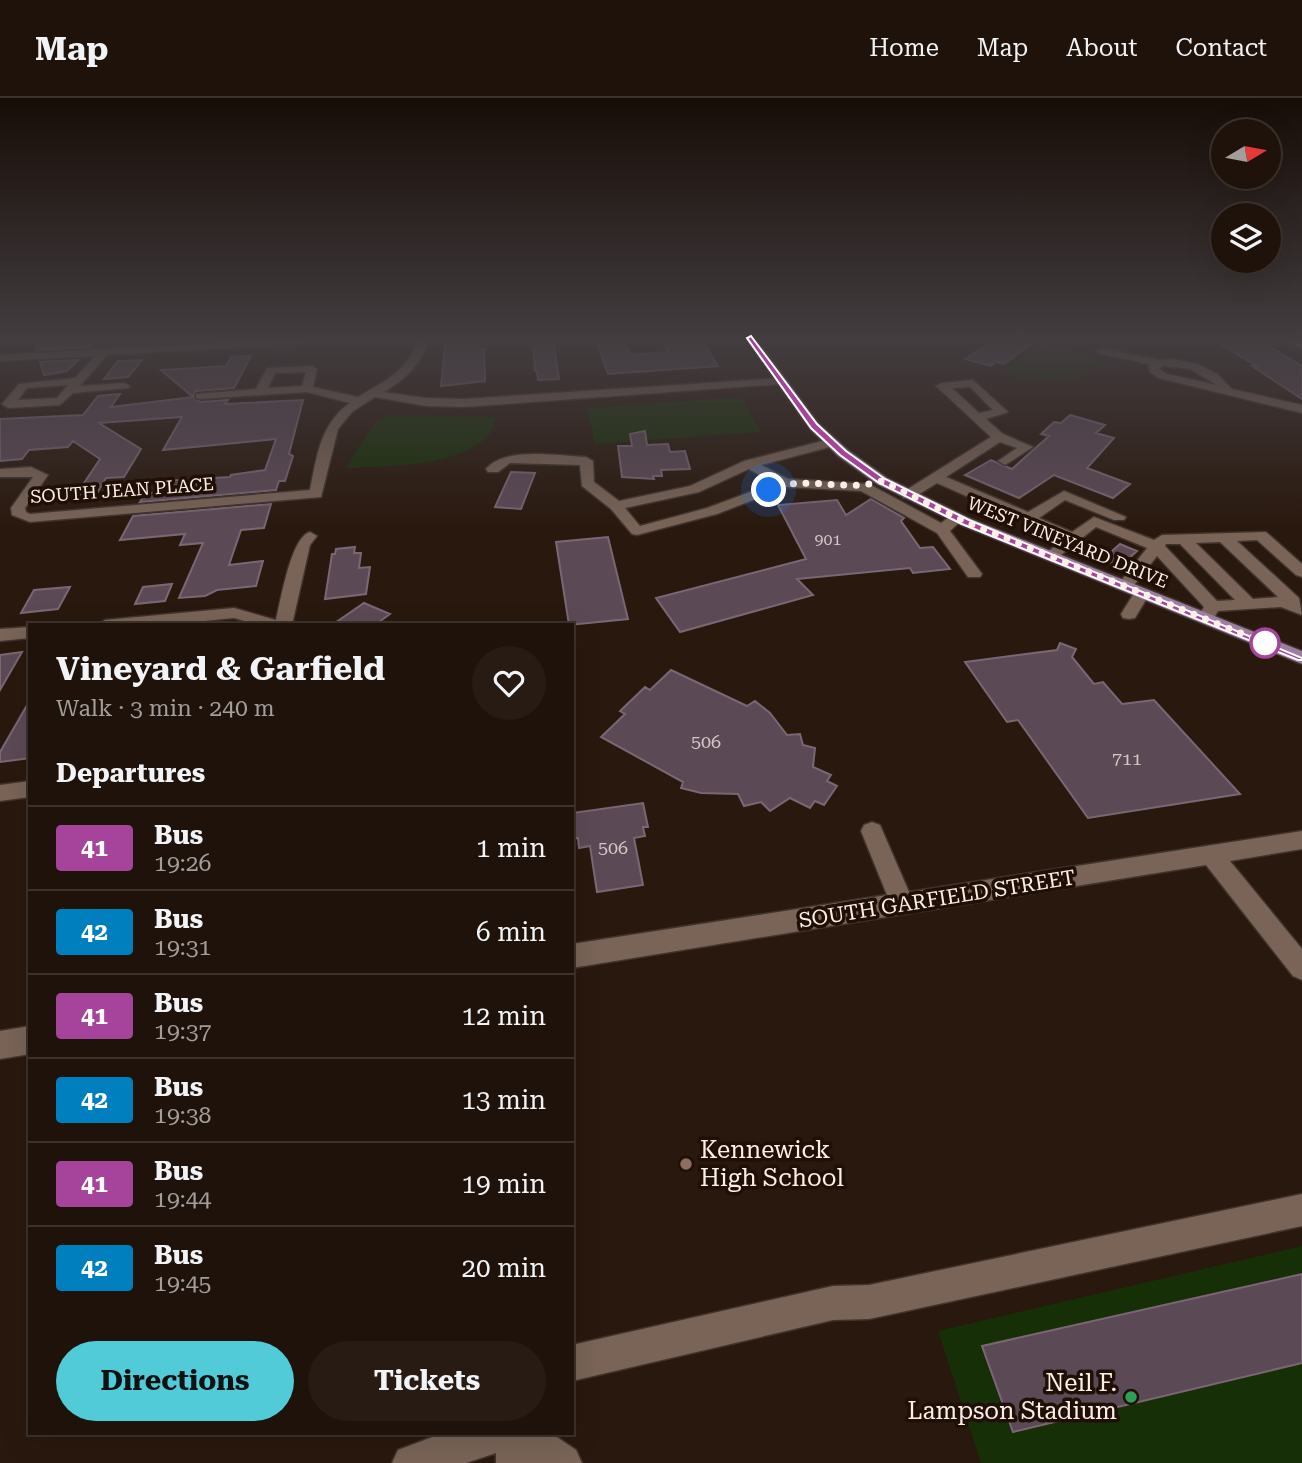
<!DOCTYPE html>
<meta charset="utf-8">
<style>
:root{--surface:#1f120a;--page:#271b13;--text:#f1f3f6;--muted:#a19e9c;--line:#3c322b;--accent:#52cbd8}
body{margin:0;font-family:"Roboto Serif",serif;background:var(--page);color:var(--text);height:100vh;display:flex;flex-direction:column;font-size:26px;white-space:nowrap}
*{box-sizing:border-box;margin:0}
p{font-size:23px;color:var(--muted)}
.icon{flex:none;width:38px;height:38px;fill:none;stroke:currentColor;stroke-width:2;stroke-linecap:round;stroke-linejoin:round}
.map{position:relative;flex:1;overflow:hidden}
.panel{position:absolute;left:28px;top:525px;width:546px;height:812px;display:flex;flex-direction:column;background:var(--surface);border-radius:0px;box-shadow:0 7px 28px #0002,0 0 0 2px var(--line)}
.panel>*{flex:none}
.badge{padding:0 14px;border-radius:5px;font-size:24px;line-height:46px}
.needle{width:46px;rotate:80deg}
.fabs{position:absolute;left:1211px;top:21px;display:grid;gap:14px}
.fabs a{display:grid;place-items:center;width:70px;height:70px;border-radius:50%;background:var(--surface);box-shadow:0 7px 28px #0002,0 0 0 2px var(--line);font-size:35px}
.you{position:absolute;width:35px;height:35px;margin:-18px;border:5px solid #fff;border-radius:50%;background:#1a73e8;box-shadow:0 0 0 10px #1a73e833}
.map>.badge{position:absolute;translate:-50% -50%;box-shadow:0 0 0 4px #fff}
h2{padding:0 28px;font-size:26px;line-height:63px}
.round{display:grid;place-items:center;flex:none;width:74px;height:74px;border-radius:37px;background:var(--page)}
.headline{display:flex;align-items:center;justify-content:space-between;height:119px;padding:0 28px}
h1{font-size:33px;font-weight:700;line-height:52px}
.cta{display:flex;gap:14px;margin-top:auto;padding:14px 28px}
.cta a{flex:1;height:80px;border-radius:42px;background:var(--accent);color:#111;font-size:28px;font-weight:700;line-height:80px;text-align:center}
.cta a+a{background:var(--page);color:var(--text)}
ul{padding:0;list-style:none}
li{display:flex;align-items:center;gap:21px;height:84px;padding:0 28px;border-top:2px solid var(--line)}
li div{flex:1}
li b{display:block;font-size:26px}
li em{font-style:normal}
li .badge{min-width:77px;font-weight:700;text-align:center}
header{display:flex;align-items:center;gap:42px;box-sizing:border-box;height:98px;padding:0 35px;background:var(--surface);border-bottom:2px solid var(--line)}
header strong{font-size:33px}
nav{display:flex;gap:38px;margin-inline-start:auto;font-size:24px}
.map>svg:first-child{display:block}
.green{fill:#172f07}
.building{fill:#5c4956;stroke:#7a6674;stroke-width:2}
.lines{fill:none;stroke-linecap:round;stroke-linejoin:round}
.minor-casing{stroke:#40332e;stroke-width:3}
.major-casing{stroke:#40332e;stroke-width:3}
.minor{fill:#796457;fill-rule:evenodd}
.major{fill:#9d7ea3;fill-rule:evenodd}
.line{fill:#a5449a;stroke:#fff;stroke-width:2}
.walk{stroke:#fcefe8;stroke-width:7;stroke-dasharray:0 12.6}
.stop-dot{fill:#fff;stroke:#a5449a;stroke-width:3.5}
.education-dot{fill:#8d6e63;stroke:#1f0f05;stroke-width:2.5}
.leisure-dot{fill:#2e9e5b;stroke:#1f0f05;stroke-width:2.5}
.labels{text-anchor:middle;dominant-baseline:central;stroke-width:7;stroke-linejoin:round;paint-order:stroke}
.far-number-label{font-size:16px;fill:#d4c6c4}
.far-street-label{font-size:18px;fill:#fcefe8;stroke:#1f0f05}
.number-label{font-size:18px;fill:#d4c6c4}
.street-label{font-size:21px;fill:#fcefe8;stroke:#1f0f05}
.near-poi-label{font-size:24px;fill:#fcefe8;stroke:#1f0f05;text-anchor:start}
</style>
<header>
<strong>Map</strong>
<nav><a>Home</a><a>Map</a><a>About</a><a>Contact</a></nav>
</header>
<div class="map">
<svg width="1302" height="1365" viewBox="0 0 1302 1365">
<rect width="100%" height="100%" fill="#29180d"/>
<path class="green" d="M1041 246 1079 254 1105 266C1076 286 1033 282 1000 276Z
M741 299 761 334 595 346 587 310Z
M388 317 496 319C495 323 493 330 491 334 463 370 386 368 346 370L376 322Z
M1302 1148V1365H981L938 1233Z"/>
<path class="building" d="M33 240H98L90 249 37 252Z
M533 240H553L559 281 538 282 537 273H535Z
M595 240H623L631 257 668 254 662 240H701L718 268 608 276Z
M997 240H1040L1004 266 997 264 990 268 965 261Z
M1210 240 1257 241 1302 268V301L1252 268H1257Z
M473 243V247H478V251H484L485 283 441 288 445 247Z
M251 258 234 290 196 293 193 299 161 272 226 268 231 259Z
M78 262 67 273 44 277 40 264Z
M142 262 128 279 104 281 118 263Z
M120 296 111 309 193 299 200 304 228 302 225 306 303 302 289 356 293 358 285 383H279L276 392 140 404 145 396 158 394 164 383 230 379 231 377 265 372 276 341 163 352 182 319 99 325 141 351 124 379 106 380 97 395 76 397 100 361 73 343 68 349 29 352 22 361 0 363V321L83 317 98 298Z
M1070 317 1105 327 1096 335 1114 340 1087 370 1130 386 1113 400 1054 377 1019 400 965 377 991 362 1012 371 1049 338 1041 336 1054 324 1061 325Z
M645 333 647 347 668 346 670 354 685 353 690 371 661 372 662 378H653L654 381 622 379 618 348H632L630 336Z
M511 374 535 375 521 411 495 409Z
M871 401 904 420 901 423 920 450 933 449 950 471 913 475 910 470 797 481 813 497 680 534 656 500 806 461 778 407 837 402 846 417Z
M271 406 264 430 241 432 229 467 263 463 256 488 217 492 205 498 179 500 203 445 180 447 185 436 120 442 133 418Z
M608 439 628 521 569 527 556 444Z
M1120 446 1137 453 1119 469 1102 462Z
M355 449 354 455H361L359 470 370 469 366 496 325 501 332 456H335L336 451Z
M172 486 165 503 135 506 143 489Z
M70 489 58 511 21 515 34 492Z
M364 505 390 516 375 527H332Z
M1060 545 1076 551 1072 559 1094 586 1103 584 1122 606 1154 602 1240 696 1088 720 1018 622 1007 624 965 564 1057 552Z
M22 554 0 592V557Z
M671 572 747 608 755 603 770 615 787 637 800 636 803 647 815 650 813 669 831 677 827 683 837 688 824 707 815 703 810 710 790 700 770 713 761 704 744 708 738 696 701 695 681 690 683 684 601 639 625 616 620 613 645 589 650 592Z
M30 602V660L0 664V654Z
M643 705 648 729H643L645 738 634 740 643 787 597 794 590 748 579 750 578 740 572 741V715Z
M1302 1176V1265L1013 1334 982 1248Z"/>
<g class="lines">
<g class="minor-casing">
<path id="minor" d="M293 240H356L351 243 107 257 80 288 124 285 130 288 128 290 73 295 60 307 8 310 2 306 19 286 75 280 95 258 0 263V257ZM68 287 57 300 18 302 27 290Z
M419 240H429C422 266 407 280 384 294L426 300 464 301 781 280 787 283 781 286 464 309 426 308 375 299 352 314 338 331 321 399 30 424 12 417 11 410 33 379H0V371L31 369 48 377 25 410 26 414 30 416 310 392C317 358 320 326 350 305L307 294 200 301 196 300V296L256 291 267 270 312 268 317 271 313 289 358 299C385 283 409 272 419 240ZM306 274 302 288 268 290 275 275Z
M1101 250 1160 262 1173 261 1198 266 1217 276 1232 291 1302 307V315L1159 280 1150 274 1148 266 1097 255 1096 253ZM1163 268 1190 271 1217 287 1167 276 1159 271Z
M973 282 1008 314 986 321 1003 336 1033 349 1005 367 998 363 1017 350 1000 344 946 379 1028 414 1064 393 1126 419 1124 422H1114L1065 402 1039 420 1072 434 1094 419 1154 442 1162 437 1266 434 1302 466V479L1296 477 1257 442 1237 443 1299 500 1302 517 1281 509 1218 513 1212 523H1200L1198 519 1204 509 1157 458 1131 491H1119L1117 488 1147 450 1096 429 1056 461 1051 463 1043 458 1063 441 937 385 913 400H903V394L991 339 936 288 942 285ZM970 289 993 312 979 315 952 290ZM1220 444 1278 499 1253 501 1196 445ZM1166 446H1180L1235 502 1217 503 1165 448Z
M830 341 836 345 834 348 761 367 788 381 869 386 941 425 952 417H962L964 420 950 433 982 476 980 479H968L937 435 861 393 787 389 717 416 637 437 632 436 611 411 582 388 580 367 510 365 498 374H488L486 371C505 348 558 358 586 359L593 363 594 384 619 403 690 388 744 363ZM749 371 774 385 707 410 640 428 625 410 699 394Z
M310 434 317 438 310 447 292 527H258L234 520 165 527H97L105 522 234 510 276 522C281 502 291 439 310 434Z
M1142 490 1150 495 1135 520 1129 521 1123 520 1121 516 1136 492Z
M30 529V540L0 543V531Z
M30 683V699L0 703V687Z
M872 724 880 727 909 794 1302 733V751L1230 763 1302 851V882L1293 878 1206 767 572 870V846L887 797 861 733 864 727Z
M30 928V956L0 961V933Z
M1302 1096V1128L869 1221 833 1222 572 1283V1247L833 1188 869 1187Z
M443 1335H551L576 1352 582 1365H496V1355L466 1365H392L398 1352Z"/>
</g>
<g class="major-casing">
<path id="major" d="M746 240H756L818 325 848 352 887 380 971 421 1302 553V566L961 427 877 386 838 358 810 331Z
M1283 240H1296L1302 244V251Z"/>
</g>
<use href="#minor" class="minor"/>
<use href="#major" class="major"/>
</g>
<linearGradient id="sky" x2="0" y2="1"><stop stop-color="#170d07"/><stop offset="0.56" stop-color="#433d40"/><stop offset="1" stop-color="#433d40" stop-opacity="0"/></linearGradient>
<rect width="1302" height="431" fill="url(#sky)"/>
<path class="line" d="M751 238 817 326 846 353 885 381 969 422 1302 560V562H1298L962 426 879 385 840 357 811 330 747 240Z"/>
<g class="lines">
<path class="walk" d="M769 392C805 376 845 395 882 383L966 424 1265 545"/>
</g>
<circle class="stop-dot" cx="1265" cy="545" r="14"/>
<circle class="education-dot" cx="686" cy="1066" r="7"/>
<circle class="leisure-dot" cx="1131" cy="1299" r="7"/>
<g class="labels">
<g class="far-number-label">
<text x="828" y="441">901</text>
</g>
<g class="far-street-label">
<text transform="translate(122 392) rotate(-4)">SOUTH JEAN PLACE</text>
<text transform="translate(1068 444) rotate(22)">WEST VINEYARD DRIVE</text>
</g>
<g class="number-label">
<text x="706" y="643">506</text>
<text x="1127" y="660">711</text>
<text x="613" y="749">506</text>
</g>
<g class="street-label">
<text transform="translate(937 801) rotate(-9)">SOUTH GARFIELD STREET</text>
</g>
<g class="near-poi-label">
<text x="700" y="1052">Kennewick<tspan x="700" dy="28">High School</tspan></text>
<text x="1117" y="1285" text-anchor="end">Neil F.<tspan x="1117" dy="28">Lampson Stadium</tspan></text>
</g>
</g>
</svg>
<div class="fabs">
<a><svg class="needle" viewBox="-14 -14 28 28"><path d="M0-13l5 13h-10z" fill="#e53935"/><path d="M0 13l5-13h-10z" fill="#a19e9c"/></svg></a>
<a><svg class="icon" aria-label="layers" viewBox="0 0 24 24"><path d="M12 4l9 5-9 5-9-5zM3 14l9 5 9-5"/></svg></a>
</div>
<div class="you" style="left:769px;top:392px"></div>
<section class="panel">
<div class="headline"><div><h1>Vineyard &amp; Garfield</h1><p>Walk · 3 min · 240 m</p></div><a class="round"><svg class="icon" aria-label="heart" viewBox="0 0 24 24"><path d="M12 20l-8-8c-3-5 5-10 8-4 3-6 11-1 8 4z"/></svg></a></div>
<h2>Departures</h2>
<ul>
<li><span class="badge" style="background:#a5449a;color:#fff">41</span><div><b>Bus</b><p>19:26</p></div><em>1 min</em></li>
<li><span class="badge" style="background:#007fbe;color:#fff">42</span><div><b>Bus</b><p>19:31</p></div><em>6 min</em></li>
<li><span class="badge" style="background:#a5449a;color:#fff">41</span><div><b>Bus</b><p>19:37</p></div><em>12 min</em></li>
<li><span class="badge" style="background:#007fbe;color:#fff">42</span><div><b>Bus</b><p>19:38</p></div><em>13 min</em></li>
<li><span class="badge" style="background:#a5449a;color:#fff">41</span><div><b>Bus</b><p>19:44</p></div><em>19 min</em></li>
<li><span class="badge" style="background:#007fbe;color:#fff">42</span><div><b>Bus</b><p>19:45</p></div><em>20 min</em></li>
</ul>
<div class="cta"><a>Directions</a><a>Tickets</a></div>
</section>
</div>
